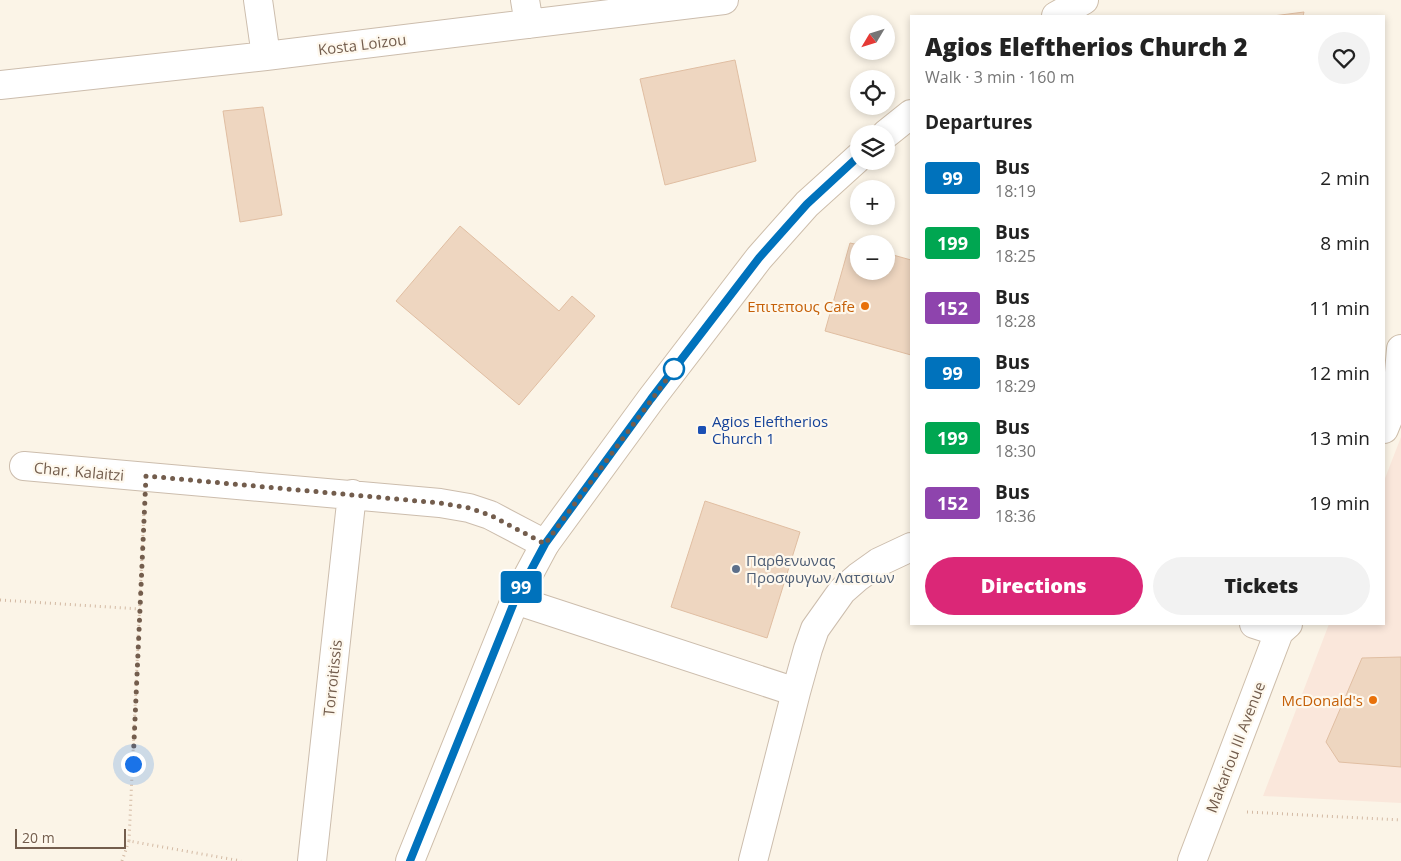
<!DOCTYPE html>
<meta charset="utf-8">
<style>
:root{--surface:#fff;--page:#f2f2f2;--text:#222;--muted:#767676;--accent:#db2777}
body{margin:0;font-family:"Open Sans",sans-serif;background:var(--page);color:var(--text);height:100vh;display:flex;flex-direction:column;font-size:19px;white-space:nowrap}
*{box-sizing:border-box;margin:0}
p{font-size:16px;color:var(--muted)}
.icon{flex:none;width:28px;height:28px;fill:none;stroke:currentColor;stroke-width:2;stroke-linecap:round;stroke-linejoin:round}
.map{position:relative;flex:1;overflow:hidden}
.panel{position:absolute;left:910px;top:15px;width:475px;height:610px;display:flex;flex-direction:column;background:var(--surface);border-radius:0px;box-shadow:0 2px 8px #0003}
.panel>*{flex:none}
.badge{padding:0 10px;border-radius:4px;font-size:18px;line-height:32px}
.needle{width:32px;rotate:232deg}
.controls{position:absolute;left:850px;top:15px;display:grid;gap:10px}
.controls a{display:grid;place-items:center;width:45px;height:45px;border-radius:50%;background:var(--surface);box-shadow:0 2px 8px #0003;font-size:25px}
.scale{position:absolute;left:15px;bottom:12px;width:111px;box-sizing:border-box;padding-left:5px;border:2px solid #735d4d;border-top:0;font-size:14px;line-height:18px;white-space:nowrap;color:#735d4d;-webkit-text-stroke:4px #fef8ed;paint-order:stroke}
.you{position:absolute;width:25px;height:25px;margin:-12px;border:4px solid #fff;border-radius:50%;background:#1a73e8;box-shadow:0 0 0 8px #1a73e833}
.map>.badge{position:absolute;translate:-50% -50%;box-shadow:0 0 0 2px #fff}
h2{padding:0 15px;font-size:19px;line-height:45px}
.round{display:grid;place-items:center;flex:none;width:52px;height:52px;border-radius:26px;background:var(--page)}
.headline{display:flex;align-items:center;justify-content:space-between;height:85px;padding:0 15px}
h1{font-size:24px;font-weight:800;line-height:38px}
.primary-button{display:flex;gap:10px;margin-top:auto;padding:10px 15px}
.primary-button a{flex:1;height:58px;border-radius:30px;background:var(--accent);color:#fff;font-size:20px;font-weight:800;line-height:58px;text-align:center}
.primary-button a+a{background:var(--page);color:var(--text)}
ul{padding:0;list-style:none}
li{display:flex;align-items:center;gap:15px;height:65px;padding:0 15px}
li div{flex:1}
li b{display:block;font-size:19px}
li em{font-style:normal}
li .badge{min-width:55px;font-weight:700;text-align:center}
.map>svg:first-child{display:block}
.commercial{fill:#fae7db}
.building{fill:#eed6c0;stroke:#e0bea2}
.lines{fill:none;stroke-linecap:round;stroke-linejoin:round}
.street-casing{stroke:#ccbdad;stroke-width:30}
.secondary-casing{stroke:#cebeab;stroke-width:30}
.path{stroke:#d3b9a3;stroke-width:3;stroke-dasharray:1 4;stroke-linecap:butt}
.street{stroke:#fff;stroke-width:28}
.secondary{stroke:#fff;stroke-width:28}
.line-casing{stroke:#fff;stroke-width:11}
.line{stroke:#0072bc;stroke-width:8}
.walk{stroke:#735d4d;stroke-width:5;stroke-dasharray:0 9}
.food-dot{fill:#e8710a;stroke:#fef8ed;stroke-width:2}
.stop-dot{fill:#fff;stroke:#0072bc;stroke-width:2.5}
.transit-dot{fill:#1a4fb4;stroke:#fef8ed;stroke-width:2}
.service-dot{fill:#5c6f8a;stroke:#fef8ed;stroke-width:2}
.labels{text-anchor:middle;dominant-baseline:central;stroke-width:4.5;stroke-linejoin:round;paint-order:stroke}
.street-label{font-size:15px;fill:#735d4d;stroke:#fef8ed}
.food-label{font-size:15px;fill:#c56008;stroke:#fef8ed;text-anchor:end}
.transit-label{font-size:15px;fill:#164399;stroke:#fef8ed;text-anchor:start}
.service-label{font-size:15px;fill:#4e5e75;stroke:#fef8ed;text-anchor:start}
</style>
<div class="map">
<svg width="1401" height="861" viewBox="0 0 1401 861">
<rect width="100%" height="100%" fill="#fbf4e7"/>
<path class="commercial" d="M1401 437V803L1263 796 1329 624H1384V481Z"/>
<path class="building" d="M1304 12 1303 16H1273Z
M735 60 756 161 665 185 640 79Z
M263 107 282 215 240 222 223 111Z
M460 226 559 311 572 296 595 316 519 405 396 301Z
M850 243 859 245V271H886V253L911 260V355L825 331Z
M705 501 800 532 767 638 671 607Z
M1401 657V767L1339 762 1326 742 1362 658Z"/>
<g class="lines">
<g class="street-casing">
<path id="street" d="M258 0 266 56
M525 0 529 24
M0 85 266 56 724 0
M24 466 440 503 469 508 490 515 545 544
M515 600 796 692
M1254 624 1279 632
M312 861 352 494
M753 861 796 692 808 649 815 629 842 591 858 577 879 562 911 547"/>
</g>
<g class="secondary-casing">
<path id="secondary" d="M1056 16 1084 0
M886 134 911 114
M1384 429 1397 397 1401 349
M410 861 515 600 545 544 651 399 759 258 807 204 859 157
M1192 861 1279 632 1288 624"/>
</g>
<path class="path" d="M144 510 129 841 241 861
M0 600 140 609
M1247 812 1401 820
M122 861 129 841"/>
<use href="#street" class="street"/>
<use href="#secondary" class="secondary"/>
</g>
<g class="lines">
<g class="line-casing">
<path id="line" d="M410 861 515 600 545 544 651 399 759 258 807 204 859 156"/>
</g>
<use href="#line" class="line"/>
<path class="walk" d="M133 764 146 476 440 503 469 508 490 515 545 544 675 368 674 369"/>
</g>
<g class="food-dot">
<circle cx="865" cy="306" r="5"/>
<circle cx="1373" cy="700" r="5"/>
</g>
<circle class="stop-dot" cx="674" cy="369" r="10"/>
<rect class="transit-dot" x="697" y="425" width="10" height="10" rx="2.5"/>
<circle class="service-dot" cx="736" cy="569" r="5"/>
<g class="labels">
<g class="street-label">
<text transform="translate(362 44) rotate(-7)">Kosta Loizou</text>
<text transform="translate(79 471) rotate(5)">Char. Kalaitzi</text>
<text transform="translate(332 678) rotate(-84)">Torroitissis</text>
<text transform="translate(1235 747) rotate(-69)">Makariou III Avenue</text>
</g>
<g class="food-label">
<text x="855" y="306">Επιτεπους Cafe</text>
<text x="1363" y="700">McDonald's</text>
</g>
<g class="transit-label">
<text x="712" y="421">Agios Eleftherios<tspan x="712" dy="17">Church 1</tspan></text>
</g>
<g class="service-label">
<text x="746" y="560">Παρθενωνας<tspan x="746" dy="17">Προσφυγων Λατσιων</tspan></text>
</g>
</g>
</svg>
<div class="controls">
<a><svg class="needle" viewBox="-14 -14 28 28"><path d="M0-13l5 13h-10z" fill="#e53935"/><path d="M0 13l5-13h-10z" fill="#767676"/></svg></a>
<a><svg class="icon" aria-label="locate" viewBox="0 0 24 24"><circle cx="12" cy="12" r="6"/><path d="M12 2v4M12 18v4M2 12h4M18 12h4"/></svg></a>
<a><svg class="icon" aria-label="layers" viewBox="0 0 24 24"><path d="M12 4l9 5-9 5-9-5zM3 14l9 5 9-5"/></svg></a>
<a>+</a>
<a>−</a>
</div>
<div class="scale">20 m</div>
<div class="you" style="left:133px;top:764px"></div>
<b class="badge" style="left:521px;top:587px;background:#0072bc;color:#fff">99</b>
<section class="panel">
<div class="headline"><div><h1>Agios Eleftherios Church 2</h1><p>Walk · 3 min · 160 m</p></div><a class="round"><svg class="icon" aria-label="heart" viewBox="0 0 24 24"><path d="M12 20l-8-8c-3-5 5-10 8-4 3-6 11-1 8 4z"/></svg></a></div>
<h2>Departures</h2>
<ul>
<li><span class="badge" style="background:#0072bc;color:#fff">99</span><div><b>Bus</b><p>18:19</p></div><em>2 min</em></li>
<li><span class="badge" style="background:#00a651;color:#fff">199</span><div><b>Bus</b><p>18:25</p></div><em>8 min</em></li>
<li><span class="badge" style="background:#8e44ad;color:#fff">152</span><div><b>Bus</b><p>18:28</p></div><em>11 min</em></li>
<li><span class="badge" style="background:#0072bc;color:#fff">99</span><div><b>Bus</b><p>18:29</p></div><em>12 min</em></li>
<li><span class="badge" style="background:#00a651;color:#fff">199</span><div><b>Bus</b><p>18:30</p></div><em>13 min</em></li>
<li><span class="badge" style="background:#8e44ad;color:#fff">152</span><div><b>Bus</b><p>18:36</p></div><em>19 min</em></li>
</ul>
<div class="primary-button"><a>Directions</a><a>Tickets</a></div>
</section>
</div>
